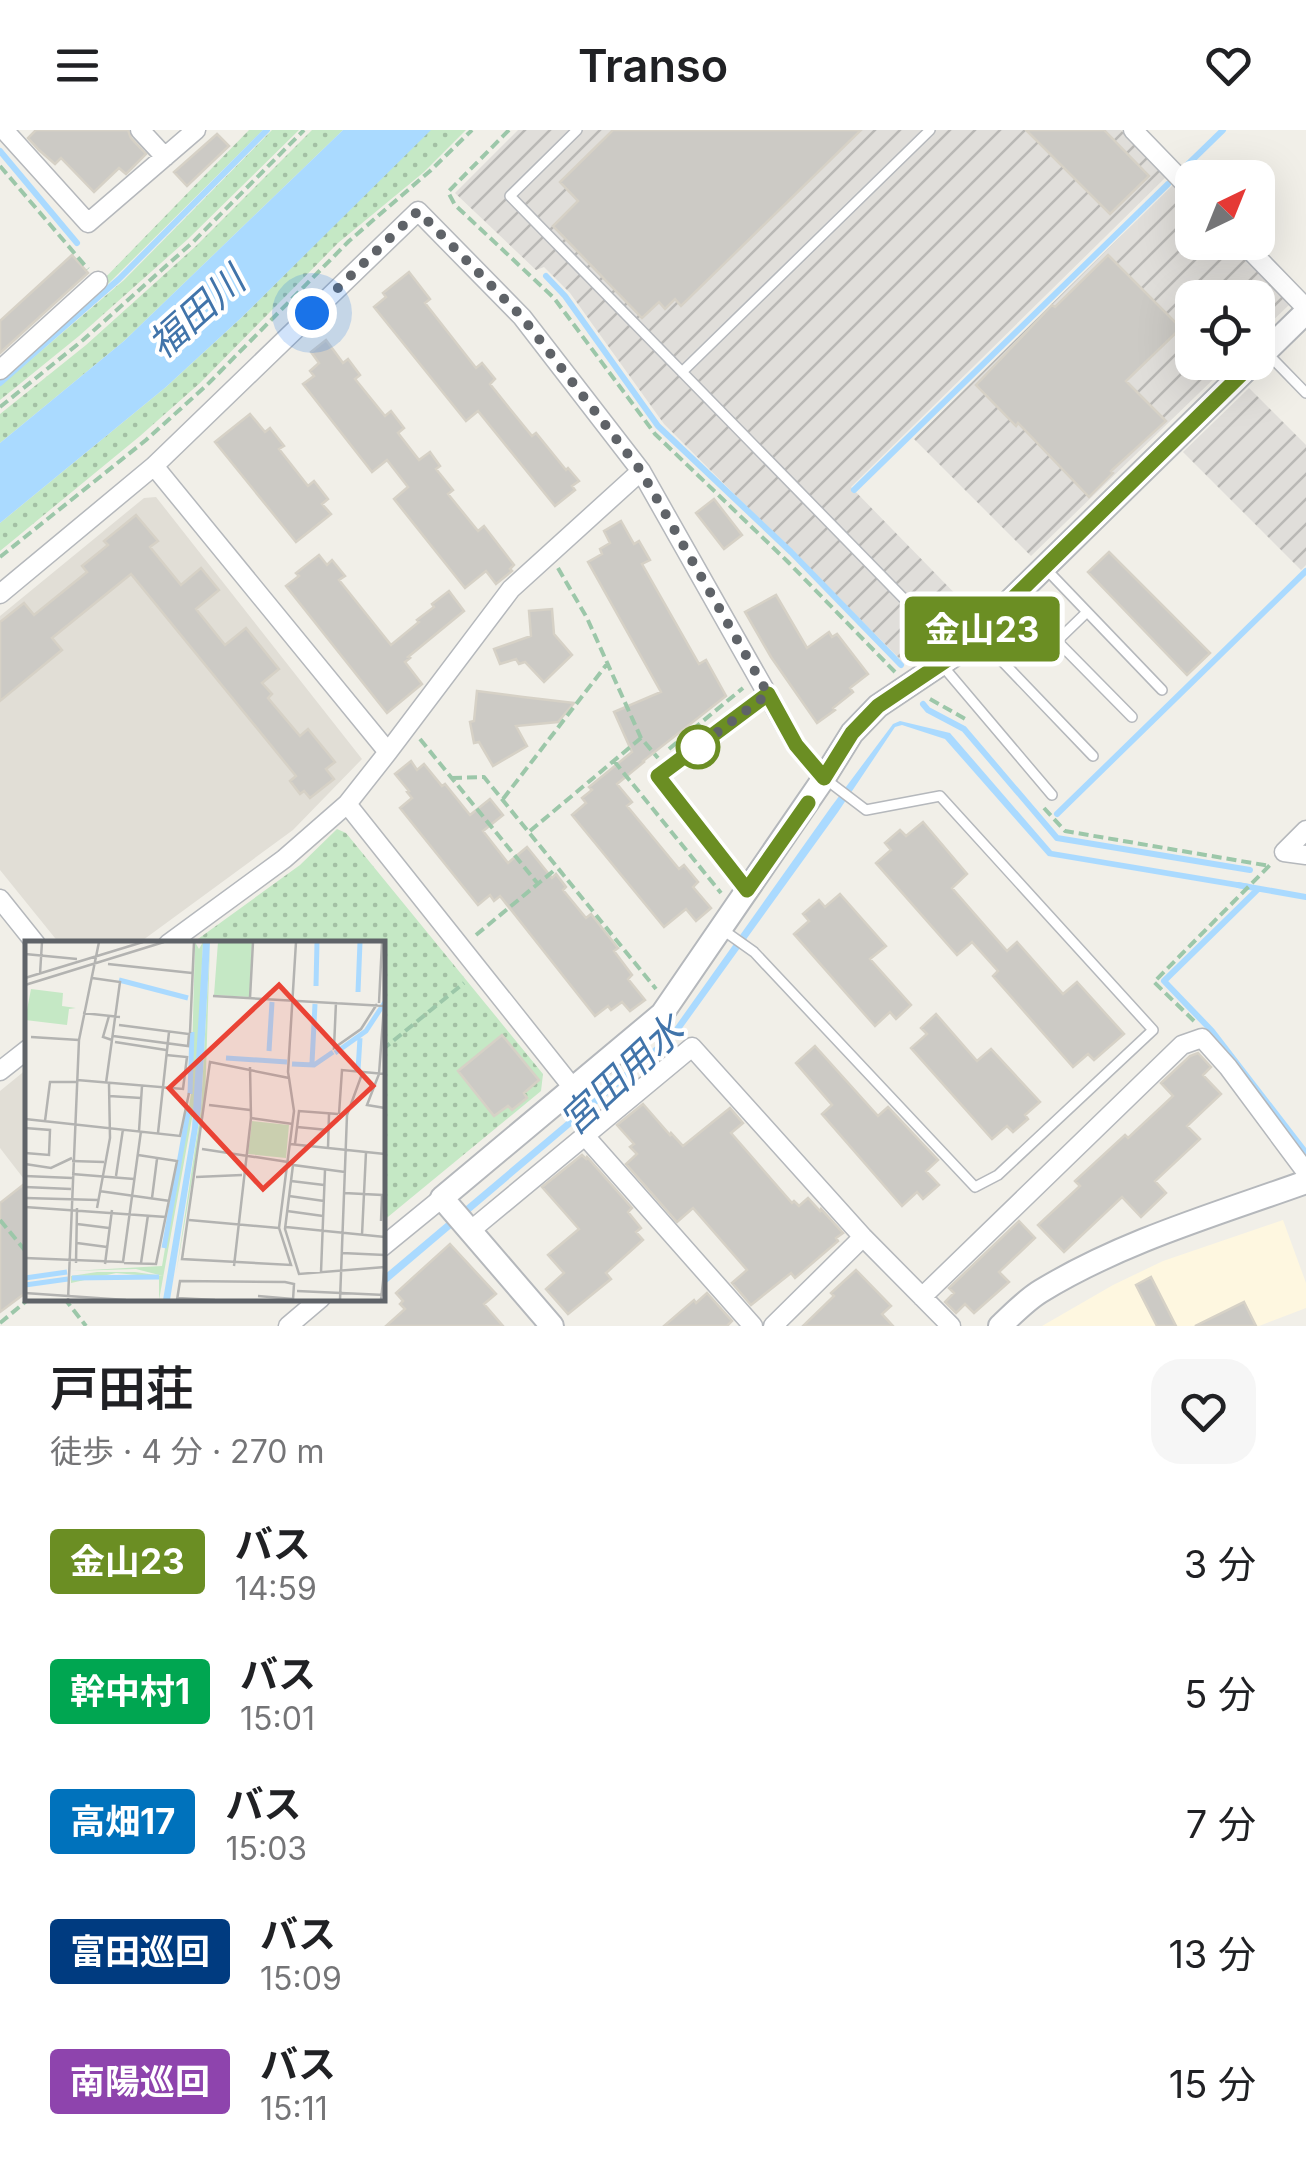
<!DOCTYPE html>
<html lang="ja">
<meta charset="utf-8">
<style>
:root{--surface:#fff;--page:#f6f6f6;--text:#202124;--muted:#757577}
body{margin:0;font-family:Inter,"Noto Sans JP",sans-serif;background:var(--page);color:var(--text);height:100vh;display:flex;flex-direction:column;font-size:38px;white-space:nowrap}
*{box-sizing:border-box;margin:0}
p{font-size:32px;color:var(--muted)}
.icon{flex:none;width:55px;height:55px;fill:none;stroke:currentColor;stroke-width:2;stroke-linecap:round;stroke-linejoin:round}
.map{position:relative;height:1196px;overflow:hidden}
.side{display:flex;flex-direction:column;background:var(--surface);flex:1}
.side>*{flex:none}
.badge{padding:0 20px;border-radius:8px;font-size:35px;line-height:65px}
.needle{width:65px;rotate:43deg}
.controls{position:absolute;left:1175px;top:30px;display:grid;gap:20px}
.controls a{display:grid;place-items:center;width:100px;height:100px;border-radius:20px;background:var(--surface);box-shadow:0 10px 40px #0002;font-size:50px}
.you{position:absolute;width:50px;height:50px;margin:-25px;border:8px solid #fff;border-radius:50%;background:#1a73e8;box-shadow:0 0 0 15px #1a73e833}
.map>.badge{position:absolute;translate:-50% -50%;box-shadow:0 0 0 5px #fff}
.round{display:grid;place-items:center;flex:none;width:105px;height:105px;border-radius:30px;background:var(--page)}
.head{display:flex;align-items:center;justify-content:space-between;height:170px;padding:0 50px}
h1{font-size:48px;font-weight:600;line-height:75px}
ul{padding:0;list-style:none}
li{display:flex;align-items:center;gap:30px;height:130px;padding:0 50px}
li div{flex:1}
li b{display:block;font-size:38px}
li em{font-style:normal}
li .badge{min-width:110px;font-weight:700;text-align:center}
header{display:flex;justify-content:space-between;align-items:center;height:130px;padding:0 50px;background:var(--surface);font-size:45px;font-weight:600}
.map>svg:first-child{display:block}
.commercial{fill:#fef7e0}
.industrial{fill:url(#industrial-furrows)}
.education{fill:#e1ded6}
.green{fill:url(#green-dots)}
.water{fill:#aadaff}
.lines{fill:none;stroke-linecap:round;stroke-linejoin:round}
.stream{stroke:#aadaff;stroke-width:6}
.building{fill:#cccac5;stroke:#d6d1c6;stroke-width:2.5}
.service-casing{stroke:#b5b8bc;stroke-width:12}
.minor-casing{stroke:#b5b8bc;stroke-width:21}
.tertiary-casing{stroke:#b5b8bc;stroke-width:26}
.path{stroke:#9cc7a9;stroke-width:4;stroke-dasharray:10 5;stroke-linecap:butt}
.service{stroke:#fff;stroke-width:9}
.minor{stroke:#fff;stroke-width:18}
.tertiary{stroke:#fff;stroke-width:22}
.line-casing{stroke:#fff;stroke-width:22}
.line{stroke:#6b8e23;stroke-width:15}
.walk{stroke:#5f6368;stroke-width:10;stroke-dasharray:0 18}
.stop-dot{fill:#fff;stroke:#6b8e23;stroke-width:5}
.labels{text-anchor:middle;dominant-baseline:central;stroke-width:8;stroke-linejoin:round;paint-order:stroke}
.water-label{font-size:38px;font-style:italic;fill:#4174aa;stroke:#fff}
.inset-river{fill:none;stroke:#aadaff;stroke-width:5}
.inset-road{fill:none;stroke:#b3b3b1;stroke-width:2.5}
.view{fill:#ea4335;fill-opacity:0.15;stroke:#ea4335;stroke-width:5}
.inset-edge{fill:none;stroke:#5f6368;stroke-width:5}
</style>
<header><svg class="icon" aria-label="menu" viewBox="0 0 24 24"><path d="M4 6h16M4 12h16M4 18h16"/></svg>Transo<svg class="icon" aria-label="heart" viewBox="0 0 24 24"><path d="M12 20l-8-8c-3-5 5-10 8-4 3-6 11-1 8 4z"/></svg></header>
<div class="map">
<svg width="1306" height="1196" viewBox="0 0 1306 1196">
<defs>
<pattern id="industrial-furrows" width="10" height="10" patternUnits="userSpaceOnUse" patternTransform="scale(2.5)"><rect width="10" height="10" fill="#e0deda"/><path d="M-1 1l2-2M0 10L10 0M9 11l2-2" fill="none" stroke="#b9b8b5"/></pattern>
<pattern id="green-dots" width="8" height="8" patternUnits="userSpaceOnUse" patternTransform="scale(2.5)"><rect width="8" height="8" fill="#c5e8c5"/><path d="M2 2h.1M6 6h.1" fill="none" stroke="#a3c0a4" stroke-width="1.8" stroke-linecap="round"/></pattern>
</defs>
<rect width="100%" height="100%" fill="#f1efe8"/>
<path class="commercial" d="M1283 1090 1306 1153V1178L1259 1196H1042L1113 1155 1163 1131Z"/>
<path class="industrial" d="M518 0H1121L1166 47 851 357 972 481 938 513 905 534 664 294 570 163 544 137 536 140 455 63Z
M1174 54 1192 73V112L1231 113 1291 173 1258 205V168H1192V232L1230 233 1031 426 914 309Z
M1249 258 1306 315V435L1301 440 1183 322Z"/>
<path class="education" d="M156 367 362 629 293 700 139 813H59L0 740V486L144 368Z
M27 939V1053L0 1018V961Z"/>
<path class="green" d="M249 0H263L107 155 102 151Z
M272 0H299L188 109 79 206 0 270V256L124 150Z
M312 0H343L124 211 0 313V284L86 215 196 116Z
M430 0H466L424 42 338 113 200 253 140 306 0 421V393L166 257 241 188Z
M337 699 346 703 543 944 541 961 383 1091 382 814H191L300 735Z"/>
<path class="water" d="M343 0H431L241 188 166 257 0 393V313L124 211Z
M900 591 950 603 1052 721 1249 754 1244 759 1048 726 945 609 902 595 895 597 838 682 675 908 383 1156V1146L670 904 831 677 893 594Z"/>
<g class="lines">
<path class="stream" d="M0 21 77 113
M1183 39 1223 0
M546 146 565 166 658 296 791 422 901 535
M0 253 119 149 267 0
M854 360 1168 54
M923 574 928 580 964 599 1057 708 1250 740
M1057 684 1306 441
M1238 755 1306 767
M1257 760 1164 851 1212 901 1306 1023"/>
</g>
<path class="building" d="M36 0H128L131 8 146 24 126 44 119 38 94 62 61 28 55 34 39 20 28 8Z
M613 0H861L681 176 675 169 665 179 659 172 642 188 553 96 578 71 560 52Z
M1026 0H1104L1149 46 1110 84Z
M217 4 229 16 187 56 174 42Z
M72 125 88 143 0 223V191Z
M1108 125 1181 198 1126 251 1166 291 1111 341 1113 343 1089 367 1018 293 1016 296 976 255 1052 175 1055 177Z
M409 142 430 169 425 173 476 238 482 233 495 249 490 254 510 279 532 306 536 303 566 340 568 338 579 351 572 356 575 360 555 376 478 281 466 291 374 177 386 167 383 163Z
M326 210 343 233 348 229 360 245 355 249 385 286 391 281 404 298 398 303 419 330 430 322 440 336 436 339 453 360 448 364 478 401 484 396 514 435 510 439 512 441 496 454 486 441 465 458 394 369 408 357 387 330 372 342 303 254 314 246 310 241 319 233 311 222Z
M250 284 265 302 270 298 284 316 279 319 308 356 314 351 328 369 322 374 331 384 296 412 215 312Z
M714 369 742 405 724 419 696 383Z
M136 385 158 411 150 417 181 455 201 438 219 460 196 479 225 515 246 498 279 539 262 553 272 564 268 568 300 606 308 599 335 632 326 639 334 649 310 668 304 661 300 664 290 651 296 646 131 444 52 508 62 520 0 571V492L24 473 34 485 87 442 82 436 108 415 104 411Z
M621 391 634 414 639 411 650 430 642 434 699 534 706 530 726 566 643 631 644 632 617 654 632 672 627 676 679 739 684 735 698 752 693 757 711 778 696 791 686 779 664 797 572 685 586 673 582 668 592 660 589 657 632 622 614 582 661 562 588 432 602 424 600 419 610 413 604 401Z
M1109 422 1210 523 1187 545 1088 442Z
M319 425 327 435 332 430 345 446 339 450 391 515 419 492 417 490 434 477 432 474 449 461 464 481 408 527 410 528 405 532 422 554 387 583 286 456 299 446 296 443Z
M776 465 807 518 829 502 832 507 837 504 868 544 850 558 853 562 833 578 835 580 817 593 771 527 745 482Z
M552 479 554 504 572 525 544 552 525 532 519 534 516 529 500 534 494 519 531 506 529 481Z
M477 561 523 567 574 573 558 592 516 596 527 616 493 636 479 612 474 613 470 592 474 591Z
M411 631 417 640 424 634 442 656 445 654 470 685 490 669 503 685 483 701 508 733 527 717 552 748 556 744 566 757 563 760 586 788 591 784 618 818 614 821 632 845 628 849 645 870 630 881 622 872 611 880 608 876 595 886 500 766 494 771 490 765 478 775 400 678 412 668 407 662 409 661 395 644Z
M923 692 967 744 952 758 1007 821 1017 812 1063 864 1077 852 1124 904 1094 930 1088 924 1073 937 993 846 998 841 972 812 957 825 876 733 891 720 885 713 900 700 906 706Z
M840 764 886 816 870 829 911 875 896 889 890 882 875 896 794 804 809 791 803 784 819 770 825 777Z
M936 884 977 931 991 919 1040 972 1025 985 1028 989 1013 1002 1007 996 992 1009 911 918 927 904 921 898Z
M502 905 539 950 524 963 527 968 512 980 508 976 494 986 458 941Z
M815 916 878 986 888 977 938 1030 926 1041 939 1055 923 1069 917 1062 902 1076 822 984 832 975 796 933Z
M1198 923 1211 937 1203 945 1221 964 1187 996 1200 1009 1155 1051 1166 1063 1141 1087 1122 1067 1064 1122 1038 1095 1080 1056 1075 1051 1125 1005 1128 1008 1173 966 1161 953 1190 926Z
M643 974 670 1005 671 1003 683 1016 730 978 743 993 731 1003 792 1073 794 1071 799 1076 808 1068 820 1081 821 1079 843 1103 836 1108 838 1111 795 1148 791 1143 751 1175 732 1153 747 1140 693 1078 677 1092 626 1034 637 1024 630 1017 634 1014 617 995Z
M582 1025 586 1029 587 1027 632 1078 628 1082 641 1098 636 1102 643 1110 606 1143 611 1149 568 1184 546 1159 564 1143 548 1125 579 1099 542 1057Z
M28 1051V1161L0 1182V1073Z
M1019 1091 1035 1108 999 1142 1009 1152 974 1183 965 1174 956 1183 945 1172 954 1163 949 1158Z
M450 1114 496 1164 484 1174 503 1196H386L405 1179 400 1174 403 1171 396 1163Z
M856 1140 891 1176 882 1184 893 1196H803L834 1166 831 1163Z
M1151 1147 1176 1196H1157L1136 1155Z
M707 1163 732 1191 727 1196H664L694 1170 696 1173Z
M1244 1172 1256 1196H1195Z"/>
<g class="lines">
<g class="service-casing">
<path id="service" d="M577 0 510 66 955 521
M1266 222 1306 263
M682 242 930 0
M1046 439 1162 560
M1087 482 1057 511 1132 587
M977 505 1093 626
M941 534 1052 665
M745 758 659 647 768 565
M723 800 754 822 975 1057 998 1045 1153 900 940 666 866 680 824 648"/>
</g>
<g class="minor-casing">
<path id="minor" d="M4 0 88 93 196 0
M140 0 165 27
M1133 0 1192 61
M1242 112 1306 178
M0 240 98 151
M154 336 388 622
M0 464 154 336 418 81 522 187 641 341 796 615 824 648
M347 674 573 958
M1306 700 1284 722 1306 725
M0 769 36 814
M168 814 284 729 347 674 388 622 511 459 641 341
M0 941 28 919
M585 1006 753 1196
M470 1101 692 917 863 1107 951 1196
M382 1117 442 1068
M922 1167 1182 915 1202 908 1228 937 1306 1042
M288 1196 321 1168
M773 1196 863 1107"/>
</g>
<g class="tertiary-casing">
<path id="tertiary" d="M1258 229 1306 182
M552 1196 442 1068 662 884 824 648 852 603 878 576 957 523 1254 232
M1000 1196C1013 1184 1026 1170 1041 1161 1123 1111 1217 1084 1306 1052"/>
</g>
<path class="path" d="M509 0 448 62 455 75 554 168 655 304 787 431 895 542
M0 36 88 139
M0 277 83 210 193 112 304 0
M0 427 146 310 207 255 349 111 430 41 472 0
M558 438 587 488 641 608 658 628
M930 569 969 591
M420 609 538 754
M669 619 743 558
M614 631 721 763
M452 648 484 647 656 859
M503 669 607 534
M1044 678 1065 701 1270 736
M530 701 641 608
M476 805 557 738
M1194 891 1154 852 1270 735
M382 920 464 853
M0 1090 28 1124
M64 1168 86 1196
M0 1193 30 1168"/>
<use href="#service" class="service"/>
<use href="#minor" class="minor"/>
<use href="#tertiary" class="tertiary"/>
</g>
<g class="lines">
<g class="line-casing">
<path id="line" d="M808 673 747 760 658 646 768 564 796 615 824 648 852 603 878 576 957 523 1254 232"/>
</g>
<use href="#line" class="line"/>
<path class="walk" d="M312 183 418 81 522 187 641 341 768 564 698 617"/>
</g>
<circle class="stop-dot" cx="698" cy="617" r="20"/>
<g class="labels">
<g class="water-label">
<text transform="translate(196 182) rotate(-42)">福田川</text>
<text transform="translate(621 945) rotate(-43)">宮田用水</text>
</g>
</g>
<g transform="translate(25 811)">
<rect width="360" height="360" fill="#f1efe8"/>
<path d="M170 1 174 8 178 1 171 155 134 359V336L91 332 46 342V335L72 331H110L138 335 111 328 46 330 137 325 166 153ZM185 1 180 162 151 333 176 168ZM193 1H227L225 56 189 54ZM6 48 38 52 37 65 51 67 44 68 42 84 0 79ZM227 180 264 184 261 217 223 213Z" fill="#c5e8c5"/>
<path d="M178 1H185L176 168 145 359H138L167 187Z" fill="#aadaff"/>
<path class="inset-river" d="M94 39 163 57M291 45 292 1M333 51 335 1M244 110 247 61M310 112 341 90 360 61M201 117 262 121M287 122 290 63M267 123 289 124 308 111M333 129 335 97M165 153 167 91M139 307 164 166M0 337 42 331M47 337 134 336M0 344 43 338"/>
<path class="inset-road" d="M0 13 52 18M83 23 167 32M15 33 17 1M0 37 118 1M67 37 95 41 81 142M0 44 139 1M188 55 360 65M225 57 228 1M311 61 309 107 336 88 352 63M354 62 357 1M359 65 354 133 342 164 360 167M58 72 95 76M84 75 78 96 87 99M165 92 169 1M88 95 163 105 164 93 94 84M6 96 54 99M90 101 141 109M264 137 185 121 157 318 266 324 254 287 269 170 264 137 263 131 271 1M52 139 158 148 162 116 141 114M84 155 116 157M184 164 225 169M314 173 317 129 360 133M226 177 268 183M0 178 155 195 164 152M20 180 25 141H52M272 186 303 189M0 187 25 189 24 214 0 212M114 190 117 145M133 192 144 91M265 203 360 213M270 203 274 170 313 173M303 207 304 173M177 208 263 221M47 220 79 221M0 223 26 227 47 217M320 231 268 224 260 288 274 333 360 326M47 233 109 238M0 235 47 237M91 235 98 188M171 236 217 234M266 240 299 244M0 246 46 248M74 250 145 260M319 252 357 254 356 280M264 255 299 260M0 257 73 259M127 257 132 218M0 266 141 276M72 267 85 197 84 143M262 270 298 275M164 279 254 287M52 283 84 287M261 286 360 296M337 294 341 211M52 302 82 306M317 312 360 314M0 317 98 321 116 190M51 322 52 267M99 322 131 323 152 220 113 214M116 322 123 274M80 323 87 269M209 325 226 177 225 126M296 331 300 229M272 350 360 354M0 352 101 359M233 355 268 358M153 357 190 359M43 359 54 99 74 1M152 359 155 340 260 341 269 343 268 359M315 359 322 174 337 133M356 359 360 323"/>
<path class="view" d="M254 44 348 145 238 248 144 147Z"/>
<rect width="360" height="360" class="inset-edge"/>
</g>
</svg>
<div class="controls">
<a><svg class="needle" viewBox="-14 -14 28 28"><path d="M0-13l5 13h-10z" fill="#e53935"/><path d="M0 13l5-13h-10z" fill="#757577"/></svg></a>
<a><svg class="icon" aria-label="locate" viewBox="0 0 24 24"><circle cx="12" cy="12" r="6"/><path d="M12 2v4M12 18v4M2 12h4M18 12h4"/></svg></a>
</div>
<div class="you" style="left:312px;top:183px"></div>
<b class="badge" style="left:982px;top:499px;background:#6b8e23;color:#fff">金山23</b>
</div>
<section class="side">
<div class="head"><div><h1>戸田荘</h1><p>徒歩 · 4 分 · 270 m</p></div><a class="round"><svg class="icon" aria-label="heart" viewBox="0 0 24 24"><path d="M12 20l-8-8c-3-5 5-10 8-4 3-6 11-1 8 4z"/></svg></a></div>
<ul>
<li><span class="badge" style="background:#6b8e23;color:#fff">金山23</span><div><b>バス</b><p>14:59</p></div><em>3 分</em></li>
<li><span class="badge" style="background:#00a651;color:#fff">幹中村1</span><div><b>バス</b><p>15:01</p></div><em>5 分</em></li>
<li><span class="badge" style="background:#0072bc;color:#fff">高畑17</span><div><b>バス</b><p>15:03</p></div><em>7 分</em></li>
<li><span class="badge" style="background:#003b80;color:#fff">富田巡回</span><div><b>バス</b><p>15:09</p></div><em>13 分</em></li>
<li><span class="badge" style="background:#8e44ad;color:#fff">南陽巡回</span><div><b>バス</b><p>15:11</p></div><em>15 分</em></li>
</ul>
</section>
